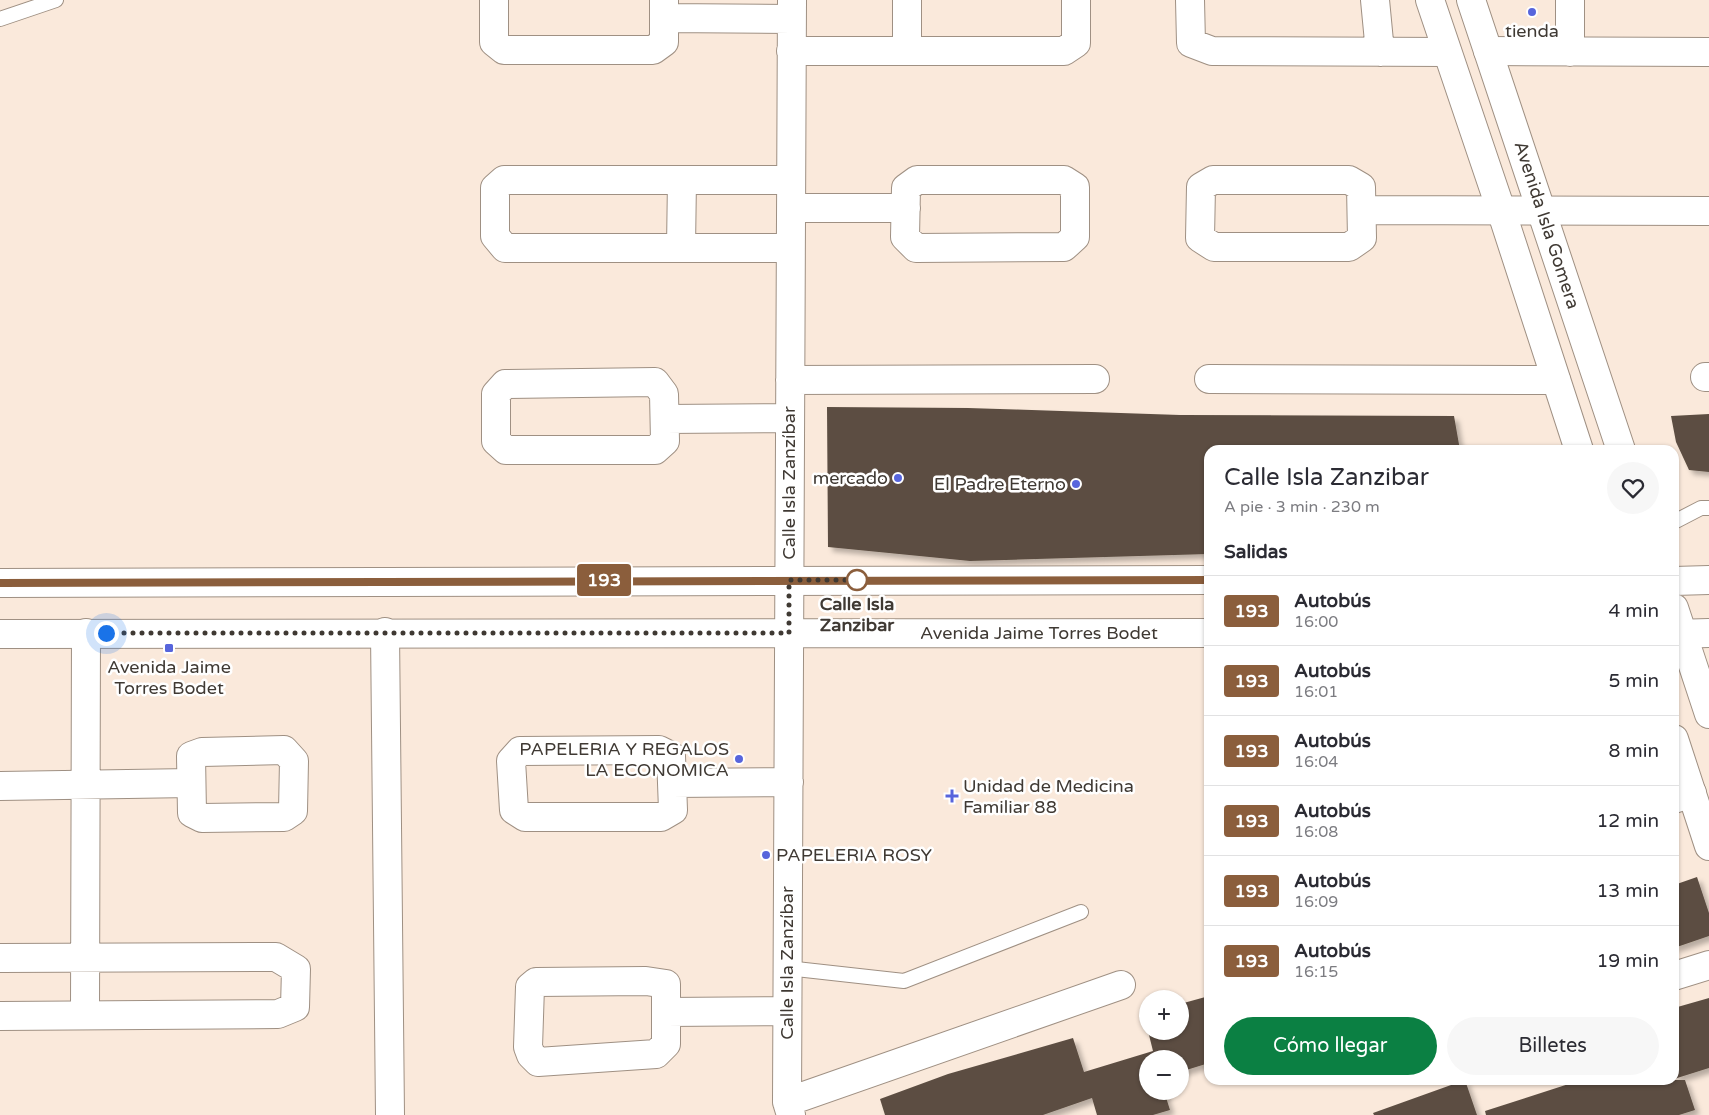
<!DOCTYPE html>
<html lang="es">
<meta charset="utf-8">
<style>
:root{--surface:#fff;--page:#f7f7f7;--text:#2b2b33;--muted:#7c7c81;--line:#e1e1e2;--accent:#0b8043}
body{margin:0;font-family:"Varela Round",sans-serif;background:var(--page);color:var(--text);height:100vh;display:flex;flex-direction:column;font-size:19px;white-space:nowrap}
*{box-sizing:border-box;margin:0}
p{font-size:16px;color:var(--muted)}
.icon{flex:none;width:28px;height:28px;fill:none;stroke:currentColor;stroke-width:2;stroke-linecap:round;stroke-linejoin:round}
.map{position:relative;flex:1;overflow:hidden}
.details{position:absolute;left:1204px;top:445px;width:475px;height:640px;display:flex;flex-direction:column;background:var(--surface);border-radius:15px;box-shadow:0 1px 4px #0004}
.details>*{flex:none}
.badge{padding:0 10px;border-radius:4px;font-size:18px;line-height:32px}
.buttons{position:absolute;left:1139px;top:990px;display:grid;gap:10px}
.buttons a{display:grid;place-items:center;width:50px;height:50px;border-radius:50%;background:var(--surface);box-shadow:0 1px 4px #0004;font-size:25px}
.you{position:absolute;width:25px;height:25px;margin:-12px;border:4px solid #fff;border-radius:50%;background:#1a73e8;box-shadow:0 0 0 8px #1a73e833}
.map>.badge{position:absolute;translate:-50% -50%;box-shadow:0 0 0 2px #fff}
h2{padding:0 20px;font-size:19px;line-height:45px}
.round{display:grid;place-items:center;flex:none;width:52px;height:52px;border-radius:26px;background:var(--page)}
.summary{display:flex;align-items:center;justify-content:space-between;height:85px;padding:0 20px}
h1{font-size:24px;font-weight:600;line-height:38px}
.action{display:flex;gap:10px;margin-top:auto;padding:10px 20px}
.action a{flex:1;height:58px;border-radius:30px;background:var(--accent);color:#fff;font-size:20px;font-weight:600;line-height:58px;text-align:center}
.action a+a{background:var(--page);color:var(--text)}
ul{padding:0;list-style:none}
li{display:flex;align-items:center;gap:15px;height:70px;padding:0 20px;border-top:1px solid var(--line)}
li div{flex:1}
li b{display:block;font-size:19px}
li em{font-style:normal}
li .badge{min-width:55px;font-weight:700;text-align:center}
.map>svg:first-child{display:block}
.building{fill:#5c4e42;filter:url(#shadow)}
.lines{fill:none;stroke-linecap:round;stroke-linejoin:round}
.service-casing{stroke:#9f9083;stroke-width:16}
.minor-casing{stroke:#9f9083;stroke-width:30}
.tertiary-casing{stroke:#9f9083;stroke-width:30}
.service{stroke:#fff;stroke-width:14}
.minor{stroke:#fff;stroke-width:28}
.tertiary{stroke:#fff;stroke-width:28}
.line-casing{stroke:#fff;stroke-width:11}
.line{stroke:#8b5e3c;stroke-width:8}
.walk{stroke:#3f3933;stroke-width:5;stroke-dasharray:0 9}
.poi-dot{fill:#5765dc;stroke:#fff;stroke-width:2}
.stop-dot{fill:#fff;stroke:#8b5e3c;stroke-width:2.5}
.labels{text-anchor:middle;dominant-baseline:central;stroke-width:5;stroke-linejoin:round;paint-order:stroke}
.poi-label{font-size:18px;fill:#3f3933;stroke:#fff;text-anchor:end}
.street-label{font-size:18px;fill:#3f3933;stroke:#fff}
.stop-label{font-size:18px;font-weight:bold;fill:#3f3933;stroke:#fff}
</style>
<div class="map">
<svg width="1709" height="1115" viewBox="0 0 1709 1115">
<defs>
<filter id="shadow"><feDropShadow dx="4.5" dy="4.5" stdDeviation="2.5" flood-color="#0004"/></filter>
</defs>
<rect width="100%" height="100%" fill="#fae9db"/>
<path class="building" d="M827 407 968 408 1180 415 1454 416 1460 450H1209V554L970 561 828 547Z
M1709 414V472L1689 470 1676 442 1671 416Z
M1697 877 1709 913V936L1674 948V885Z
M1209 996V1063L1180 1072V1059H1148V1091H1164L1170 1110 1153 1115H1097L1092 1098 1043 1115H885L880 1099 948 1074 1073 1038 1084 1072 1153 1051 1148 1031H1180V1004Z
M1709 998V1068L1674 1079V1008Z
M1465 1080 1477 1115H1374L1373 1113Z
M1581 1080H1685L1695 1110 1679 1115H1486L1485 1111Z"/>
<g class="lines">
<g class="service-casing">
<path id="service" d="M0 19 56 0
M1674 522 1701 508H1709
M787 968 904 981 1081 912"/>
</g>
<g class="minor-casing">
<path id="minor" d="M494 0V42L504 50H653L664 42V0
M1190 0 1191 43 1212 51 1447 52
M1375 0 1380 52
M664 18 791 19
M791 51H1064L1076 43V0
M907 51V0
M1488 51 1709 52
M1570 52V0
M917 180H1064L1075 187V237L1064 247 916 248 905 237 906 188Z
M1213 180H1349L1361 187 1362 238 1349 247H1214L1200 238 1201 187Z
M791 208H906
M1362 210 1709 211
M681 247 682 180
M790 248H505L495 236V188L504 180H791
M1705 377H1709
M1209 379 1556 380
M790 380 1095 379
M655 382 664 394 665 441 655 450H506L496 441V394L505 384Z
M665 419 790 418
M385 632 390 1115
M284 750 294 761 293 811 284 817 202 818 192 813 191 756 202 752Z
M659 750 671 756 673 810 661 817H525L514 810 511 761 520 751Z
M672 783 789 782
M0 786 191 783
M1674 799 1692 793
M0 958 276 957 296 969 295 1007 278 1014 0 1016
M1674 976 1709 965
M646 981 666 984V1044L656 1054 538 1062 531 1055 528 1047 530 987 536 982Z
M666 1012 787 1011
M85 1015 86 633
M787 1102 1121 985
M791 1115 787 1102 792 0"/>
</g>
<g class="tertiary-casing">
<path id="tertiary" d="M1430 0 1501 210 1579 450
M1471 0 1621 450
M1674 581 1709 580
M0 583 1209 580
M1674 608 1709 714
M0 634 1209 633
M1674 634 1709 633
M1674 739 1709 846"/>
</g>
<use href="#service" class="service"/>
<use href="#minor" class="minor"/>
<use href="#tertiary" class="tertiary"/>
</g>
<g class="lines">
<g class="line-casing">
<path id="line" d="M0 583 1209 580"/>
</g>
<use href="#line" class="line"/>
<path class="walk" d="M106 633H789V580H857"/>
</g>
<g class="poi-dot">
<circle cx="1532" cy="12" r="5"/>
<circle cx="898" cy="478" r="5"/>
<circle cx="1076" cy="484" r="5"/>
<rect x="164" y="643" width="10" height="10" rx="2.5"/>
<circle cx="739" cy="759" r="5"/>
<path d="M949.5 788.5h5v5h5v5h-5v5h-5v-5h-5v-5h5z"/>
<circle cx="766" cy="855" r="5"/>
</g>
<circle class="stop-dot" cx="857" cy="580" r="10"/>
<g class="labels">
<g class="poi-label">
<text x="1532" y="31" text-anchor="middle">tienda</text>
<text x="888" y="478">mercado</text>
<text x="1066" y="484">El Padre Eterno</text>
<text x="169" y="667" text-anchor="middle">Avenida Jaime<tspan x="169" dy="21">Torres Bodet</tspan></text>
<text x="729" y="749">PAPELERIA Y REGALOS<tspan x="729" dy="21">LA ECONOMICA</tspan></text>
<text x="963" y="786" text-anchor="start">Unidad de Medicina<tspan x="963" dy="21">Familiar 88</tspan></text>
<text x="776" y="855" text-anchor="start">PAPELERIA ROSY</text>
</g>
<g class="street-label">
<text transform="translate(1547 225) rotate(72)">Avenida Isla Gomera</text>
<text transform="translate(789 483) rotate(-90)">Calle Isla Zanzíbar</text>
<text x="1039" y="633">Avenida Jaime Torres Bodet</text>
<text transform="translate(787 963) rotate(-90)">Calle Isla Zanzíbar</text>
</g>
<g class="stop-label">
<text x="857" y="604">Calle Isla<tspan x="857" dy="21">Zanzibar</tspan></text>
</g>
</g>
</svg>
<div class="buttons">
<a>+</a>
<a>−</a>
</div>
<div class="you" style="left:106px;top:633px"></div>
<b class="badge" style="left:604px;top:580px;background:#8b5e3c;color:#fff">193</b>
<section class="details">
<div class="summary"><div><h1>Calle Isla Zanzibar</h1><p>A pie · 3 min · 230 m</p></div><a class="round"><svg class="icon" aria-label="heart" viewBox="0 0 24 24"><path d="M12 20l-8-8c-3-5 5-10 8-4 3-6 11-1 8 4z"/></svg></a></div>
<h2>Salidas</h2>
<ul>
<li><span class="badge" style="background:#8b5e3c;color:#fff">193</span><div><b>Autobús</b><p>16:00</p></div><em>4 min</em></li>
<li><span class="badge" style="background:#8b5e3c;color:#fff">193</span><div><b>Autobús</b><p>16:01</p></div><em>5 min</em></li>
<li><span class="badge" style="background:#8b5e3c;color:#fff">193</span><div><b>Autobús</b><p>16:04</p></div><em>8 min</em></li>
<li><span class="badge" style="background:#8b5e3c;color:#fff">193</span><div><b>Autobús</b><p>16:08</p></div><em>12 min</em></li>
<li><span class="badge" style="background:#8b5e3c;color:#fff">193</span><div><b>Autobús</b><p>16:09</p></div><em>13 min</em></li>
<li><span class="badge" style="background:#8b5e3c;color:#fff">193</span><div><b>Autobús</b><p>16:15</p></div><em>19 min</em></li>
</ul>
<div class="action"><a>Cómo llegar</a><a>Billetes</a></div>
</section>
</div>
